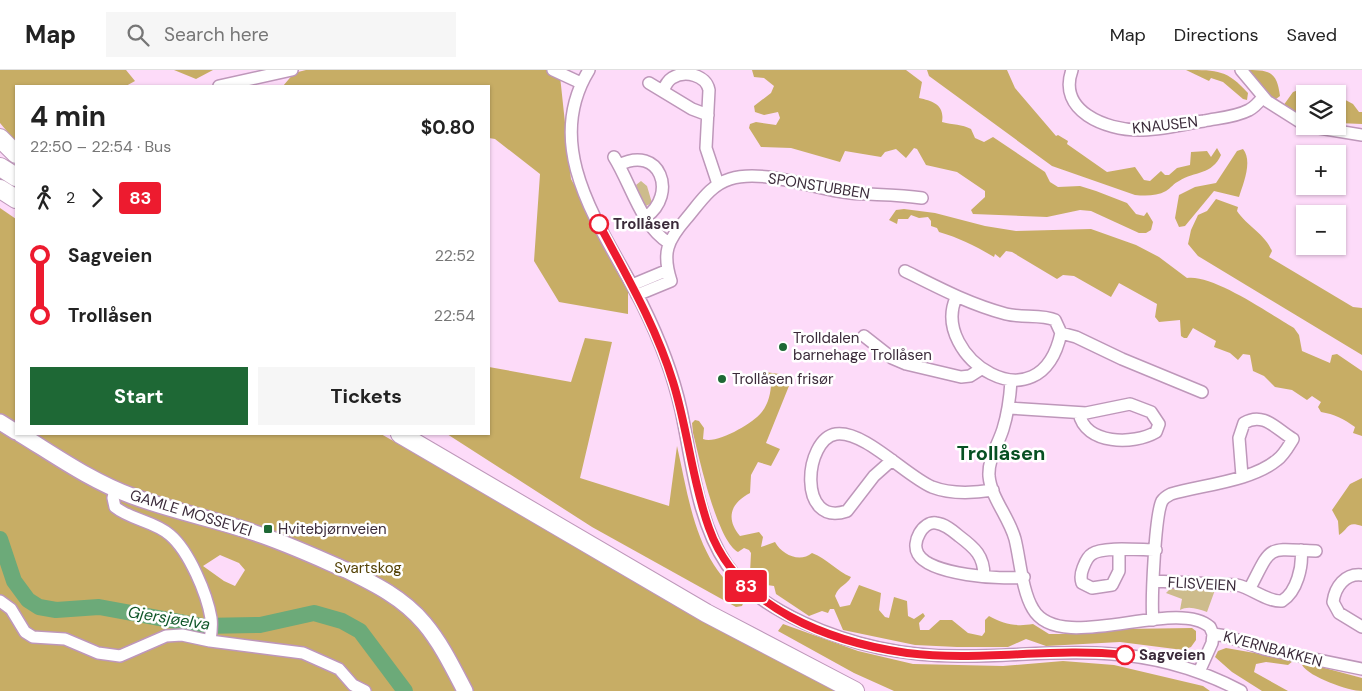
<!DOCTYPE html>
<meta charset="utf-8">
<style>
:root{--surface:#fff;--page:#f6f6f6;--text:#222;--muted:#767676;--line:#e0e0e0;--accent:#1e6835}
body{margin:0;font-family:"DM Sans",sans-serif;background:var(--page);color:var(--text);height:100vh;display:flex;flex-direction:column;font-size:19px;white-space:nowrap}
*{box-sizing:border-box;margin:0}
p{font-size:16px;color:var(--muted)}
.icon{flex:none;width:28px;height:28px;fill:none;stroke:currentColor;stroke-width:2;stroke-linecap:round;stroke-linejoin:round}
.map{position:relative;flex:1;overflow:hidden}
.sheet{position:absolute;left:15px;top:15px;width:475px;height:350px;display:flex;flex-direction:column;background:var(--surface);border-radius:0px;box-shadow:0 1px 4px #0004}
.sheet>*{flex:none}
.badge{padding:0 10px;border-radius:4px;font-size:18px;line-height:32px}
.controls{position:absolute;left:1296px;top:15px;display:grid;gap:10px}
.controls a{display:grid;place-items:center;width:50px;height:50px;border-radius:0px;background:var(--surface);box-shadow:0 1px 4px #0004;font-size:25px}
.map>.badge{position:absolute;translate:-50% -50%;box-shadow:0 0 0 2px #fff}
.legs{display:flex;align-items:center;gap:8px;height:55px;padding:0 15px;font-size:16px}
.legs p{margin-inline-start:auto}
.overview{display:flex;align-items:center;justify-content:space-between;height:85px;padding:0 15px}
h1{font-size:28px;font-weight:700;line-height:38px}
.primary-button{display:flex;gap:10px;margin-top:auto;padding:10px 15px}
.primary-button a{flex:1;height:58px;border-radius:0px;background:var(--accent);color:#fff;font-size:20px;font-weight:700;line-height:58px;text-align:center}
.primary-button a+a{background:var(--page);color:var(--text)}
ul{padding:0 15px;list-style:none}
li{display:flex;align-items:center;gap:18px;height:60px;font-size:19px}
li i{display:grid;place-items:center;width:8px;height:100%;margin:0 6px;background:currentColor}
li i::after{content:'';width:12px;height:12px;margin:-6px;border:4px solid;border-radius:50%;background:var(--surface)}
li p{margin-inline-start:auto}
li:first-child i{background:linear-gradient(#0000 50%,currentColor 0)}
li:last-child i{background:linear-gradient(currentColor 50%,#0000 0)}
header{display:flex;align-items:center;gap:30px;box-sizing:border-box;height:70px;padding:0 25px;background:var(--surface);border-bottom:1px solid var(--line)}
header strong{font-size:24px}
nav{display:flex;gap:28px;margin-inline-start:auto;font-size:18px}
.search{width:350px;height:45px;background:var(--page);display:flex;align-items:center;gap:12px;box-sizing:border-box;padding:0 18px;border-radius:0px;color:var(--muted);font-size:19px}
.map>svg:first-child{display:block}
.green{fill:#cdbc8c}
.forest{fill:#c7ad65;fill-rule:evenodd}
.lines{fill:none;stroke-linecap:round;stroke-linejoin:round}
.river{stroke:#6caa79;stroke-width:16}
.minor-casing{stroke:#be97ba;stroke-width:14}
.major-casing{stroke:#be97ba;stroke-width:18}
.highway-casing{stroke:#be97ba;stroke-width:20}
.minor{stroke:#fff;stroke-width:11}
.major{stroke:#fff;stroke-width:15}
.highway{stroke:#fff;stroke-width:18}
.line-1-casing{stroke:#fff;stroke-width:11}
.line-1{stroke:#ed1b2f;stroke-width:8}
.stop-1-dot{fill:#fff;stroke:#ed1b2f;stroke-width:2.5}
.poi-dot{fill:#1e6835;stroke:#fff;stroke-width:2}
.labels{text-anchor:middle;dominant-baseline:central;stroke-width:5;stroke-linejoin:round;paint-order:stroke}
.street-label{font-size:15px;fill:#3b2b3a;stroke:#fff}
.stop-label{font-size:15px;font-weight:bold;fill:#3b2b3a;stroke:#fff;text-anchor:start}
.poi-label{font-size:15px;fill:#3b2b3a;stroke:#fff;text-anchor:start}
.park-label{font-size:15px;fill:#544206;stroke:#fff}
.water-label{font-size:16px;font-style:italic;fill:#0f5628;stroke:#fff}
.district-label{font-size:20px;font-weight:bold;fill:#075023;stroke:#fff}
</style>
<header>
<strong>Map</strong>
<div class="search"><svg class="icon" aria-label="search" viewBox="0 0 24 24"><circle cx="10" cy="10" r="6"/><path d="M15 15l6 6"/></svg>Search here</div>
<nav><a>Map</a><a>Directions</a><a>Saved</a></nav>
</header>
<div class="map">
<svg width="1362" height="621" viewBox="0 0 1362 621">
<rect width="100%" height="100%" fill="#fddbf9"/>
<path class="green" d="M641 111 647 116 652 133 644 137 636 115Z
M1178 517 1215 520 1207 542C1199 539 1188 535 1180 540L1182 529 1166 523 1170 519Z"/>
<path class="forest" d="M0 0H126L135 11 126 16H16V72L0 53Z
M174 0H213L196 9Z
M306 0H546L560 6 571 109 628 215V244L559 232 534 191 540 104 495 69 489 68V16H283L294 3Z
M752 0H906L922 12 919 28C933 31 945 35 942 52 953 55 962 54 971 59L975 68 984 72 993 67 1045 102 1050 112 1058 117 1080 116 1096 121 1127 133 1136 144 1144 146 1147 142 1153 152 1151 160 1146 163H1139L1091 141 1080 140 1047 147 973 144 971 140 985 127V121L957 102 926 95 917 79 914 78 906 88 896 79 885 82 881 87 845 81 840 92 791 78 761 77 749 58 750 54 756 52 776 55 780 48 778 42 764 45 755 42 754 36 771 23 774 16 764 8 754 7Z
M927 0H1007L1015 18 1056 66 1058 65 1068 71 1067 74 1107 102 1135 97 1144 110 1150 111 1161 101 1165 105H1169L1177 98 1190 95 1191 82 1207 81 1211 87 1217 78 1221 85C1212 105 1195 101 1179 111 1174 113 1171 118 1166 121 1157 126 1146 126 1135 125L1052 96 929 6Z
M1186 0C1218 0 1227 0 1248 23L1247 30 1243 29 1223 12 1211 8 1209 11Z
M1248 0C1270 0 1277 2 1280 26L1276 29 1272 28Z
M1301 19H1313L1323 24H1305V48L1283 36 1293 22Z
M1338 26 1353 34 1359 42H1362V54L1338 53Z
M1243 79C1253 91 1243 114 1239 127L1214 121 1185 156 1179 157 1175 148 1179 125 1195 117 1216 113 1237 81Z
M1216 129 1238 137 1237 141C1247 156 1265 164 1272 181L1269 187 1353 237 1362 238V285L1198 186 1188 174 1191 160 1198 145 1207 141Z
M0 138 16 149V364H381L587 481 853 621H0ZM220 485 239 493 245 500 235 516 224 511 203 496Z
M904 139 935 143 985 156 1016 161 1091 159 1136 175 1159 187 1187 208C1213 204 1270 244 1294 258L1299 265 1302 281 1330 293 1332 285 1337 284 1362 301V366L1353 363 1355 357C1344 349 1334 344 1321 342L1318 337 1321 332 1312 326 1307 330 1292 320 1275 317 1264 306 1253 301 1250 285 1243 284 1238 290 1230 283 1214 277 1216 271 1193 258 1187 268H1184L1181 266 1180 250 1159 252 1155 247 1157 234 1119 213 1111 227 1074 206 1063 205 1057 209 1012 182 1006 181 1000 188 995 184 994 187C974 175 959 168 939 162L937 158 931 156V151L928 147 919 148 911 145 908 149H898L897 154 889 150 896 140Z
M585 268 612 272 580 408 669 436 677 376C686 416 692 460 714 495 722 508 735 519 744 531L742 536 736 537 592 457 447 364H489V297L571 312Z
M758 301 793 306 766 373 780 379 771 396 758 392 751 405 750 423C731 433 725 448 740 466L759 462 763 467 761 477 775 472C782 485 800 493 812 483 828 489 836 501 851 507 847 515 839 515 835 526L840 537 850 535 859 515 881 523 879 540 885 547 889 548 894 527 907 531 908 546 914 549 923 543 925 546 919 553 920 560H929L940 550H952L968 563 982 566 985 562V550L989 546C1004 554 1015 557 1033 554L1049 564H1063L1122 559 1192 558 1196 561V570L1191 577 1183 580 1120 572 1046 576 1026 569 1008 577H957L915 575 843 560 834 539H830L828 543 822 541 809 546 776 524 774 516 767 515 750 503 751 483 749 480 744 478 738 482C717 471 699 387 693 363L692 353 695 350 699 351 704 358 703 369C716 375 753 353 761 343 768 335 771 323 771 313L764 315 761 313Z
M1362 408V456C1346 451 1350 458 1339 465L1338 451 1332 440 1350 414Z
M783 554 858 581 913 594 1003 596 1063 591 1114 595 1203 616 1210 621H894L854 603 778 561Z
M1226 578 1290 589 1293 591 1288 595 1266 592 1256 594 1254 602 1288 621H1262L1232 602 1215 587 1218 581Z
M1306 593 1362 608V621C1349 621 1309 607 1302 595Z"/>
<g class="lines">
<path class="river" d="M0 469 14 511 28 530 39 537 56 540 99 537 202 556 260 555 314 543 342 551 360 561 405 621"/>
<g class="minor-casing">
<path id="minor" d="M553 0 581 13
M589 0C539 81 606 163 642 234 659 268 673 304 681 340 692 391 697 451 727 495 746 522 774 539 804 553 854 576 911 587 966 586 1015 586 1063 580 1112 584 1157 587 1201 600 1241 621
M1072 0C1057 41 1106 60 1139 60 1161 60 1183 54 1204 51 1219 48 1236 47 1249 40 1255 37 1259 32 1263 27
M1241 0 1267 31 1305 55
M649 13 692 39 708 45
M219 16 292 0
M663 21C665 16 667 11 672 8 685 0 706 5 709 20L706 78 718 114
M1307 56 1362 65
M614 87C631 114 641 156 669 173
M619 95C660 74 678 124 646 147
M905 201C939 218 969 234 1006 244 1021 248 1043 244 1055 250L1061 263C1040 360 930 286 956 228
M632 215 668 200
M637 225 671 211C662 183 667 171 686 149 699 134 710 115 730 109 764 98 815 120 850 123 874 125 898 124 922 128
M1061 263 1076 267 1122 289 1202 322
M864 266 892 288 906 294 961 307 970 306 981 299
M1011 311C1010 327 1008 343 1003 359 998 375 988 389 989 406 991 428 1009 447 1015 469 1020 489 1022 521 1033 539 1060 586 1176 526 1210 557L1213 564 1212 573 1199 602
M1009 338 1086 343 1130 334 1151 342 1159 354 1156 362C1134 375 1085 375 1079 343
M892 390 874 406 847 441C797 458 804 369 836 364 864 360 906 406 932 417 950 424 974 423 993 420
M115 419 113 428 115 437C131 450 154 451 170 465 189 481 207 524 211 548 212 555 211 564 210 571
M1119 480V501L1112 515 1092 518 1082 513C1080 507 1081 503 1083 498 1085 493 1087 487 1092 484 1103 476 1141 480 1156 480
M1362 505C1345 503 1335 517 1333 532L1339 543 1362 557
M984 506C984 486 975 478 959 466 953 461 945 454 936 453 923 451 911 472 918 484 930 505 1001 510 1024 507
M1153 511 1237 515C1252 518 1267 532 1282 531 1297 522 1303 496 1301 480
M1250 518C1273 474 1265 479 1316 481
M0 531 11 539 25 562 33 567 65 569 98 583 120 586 166 566 182 565 210 571 303 583 339 599 353 615 365 621
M1153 550C1151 532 1155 445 1162 431 1164 428 1167 426 1171 424 1202 415 1252 411 1277 390 1284 385 1288 377 1293 369 1277 360 1264 341 1244 353L1239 368 1242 406
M1213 564 1226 566 1264 579 1362 599"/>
</g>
<g class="major-casing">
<path id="major" d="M0 352 16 362
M20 364C56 386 91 411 132 426 172 441 214 449 255 463 286 473 316 487 346 500 375 514 403 528 424 553 441 573 453 598 465 621"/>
</g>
<g class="highway-casing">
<path id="highway" d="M0 68 16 84
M0 97 16 107
M0 119 16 129
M400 364 706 543 855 621"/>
</g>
<use href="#minor" class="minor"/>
<use href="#major" class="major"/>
<use href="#highway" class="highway"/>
</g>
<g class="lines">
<g class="line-1-casing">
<path id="line-1" d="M599 154C626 205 656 256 673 312 688 360 692 411 709 458 737 538 830 572 907 583 980 592 1053 577 1125 585"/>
</g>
<use href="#line-1" class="line-1"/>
</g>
<g class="stop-1-dot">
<circle cx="599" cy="154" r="9"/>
<circle cx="1125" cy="585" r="9"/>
</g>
<g class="poi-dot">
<circle cx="783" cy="277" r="5"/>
<circle cx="722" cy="309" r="5"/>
<rect x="263" y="454" width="10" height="10" rx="2.5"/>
</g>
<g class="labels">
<g class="street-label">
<text transform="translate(1165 55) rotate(-6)">KNAUSEN</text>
<text transform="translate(819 116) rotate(9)">SPONSTUBBEN</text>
<text transform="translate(191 443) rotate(17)">GAMLE MOSSEVEI</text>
<text transform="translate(1202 514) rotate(3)">FLISVEIEN</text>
<text transform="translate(1273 579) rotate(15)">KVERNBAKKEN</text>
</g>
<g class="stop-label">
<text x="613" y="154">Trollåsen</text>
<text x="1139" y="585">Sagveien</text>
</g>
<g class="poi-label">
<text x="793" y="268">Trolldalen<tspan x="793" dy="17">barnehage Trollåsen</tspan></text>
<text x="732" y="309">Trollåsen frisør</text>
<text x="278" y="459">Hvitebjørnveien</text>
</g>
<g class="park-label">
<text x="368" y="498">Svartskog</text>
</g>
<g class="water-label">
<text transform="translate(169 548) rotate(9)">Gjersjøelva</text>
</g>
<g class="district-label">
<text x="1001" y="383">Trollåsen</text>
</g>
</g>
</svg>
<div class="controls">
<a><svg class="icon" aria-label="layers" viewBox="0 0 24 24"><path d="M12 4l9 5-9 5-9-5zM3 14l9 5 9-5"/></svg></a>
<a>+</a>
<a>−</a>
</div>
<b class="badge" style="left:746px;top:516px;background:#ed1b2f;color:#fff">83</b>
<section class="sheet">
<div class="overview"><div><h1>4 min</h1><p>22:50 – 22:54 · Bus</p></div><b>$0.80</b></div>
<div class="legs"><svg class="icon" aria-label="walk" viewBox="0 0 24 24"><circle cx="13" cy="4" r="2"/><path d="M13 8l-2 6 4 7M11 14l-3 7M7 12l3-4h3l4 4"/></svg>2<svg class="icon" aria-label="forward" viewBox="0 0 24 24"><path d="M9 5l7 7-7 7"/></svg><b class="badge" style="background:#ed1b2f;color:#fff">83</b></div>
<ul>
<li><i style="color:#ed1b2f"></i><b>Sagveien</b><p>22:52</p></li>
<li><i style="color:#ed1b2f"></i><b>Trollåsen</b><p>22:54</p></li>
</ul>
<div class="primary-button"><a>Start</a><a>Tickets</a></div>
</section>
</div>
